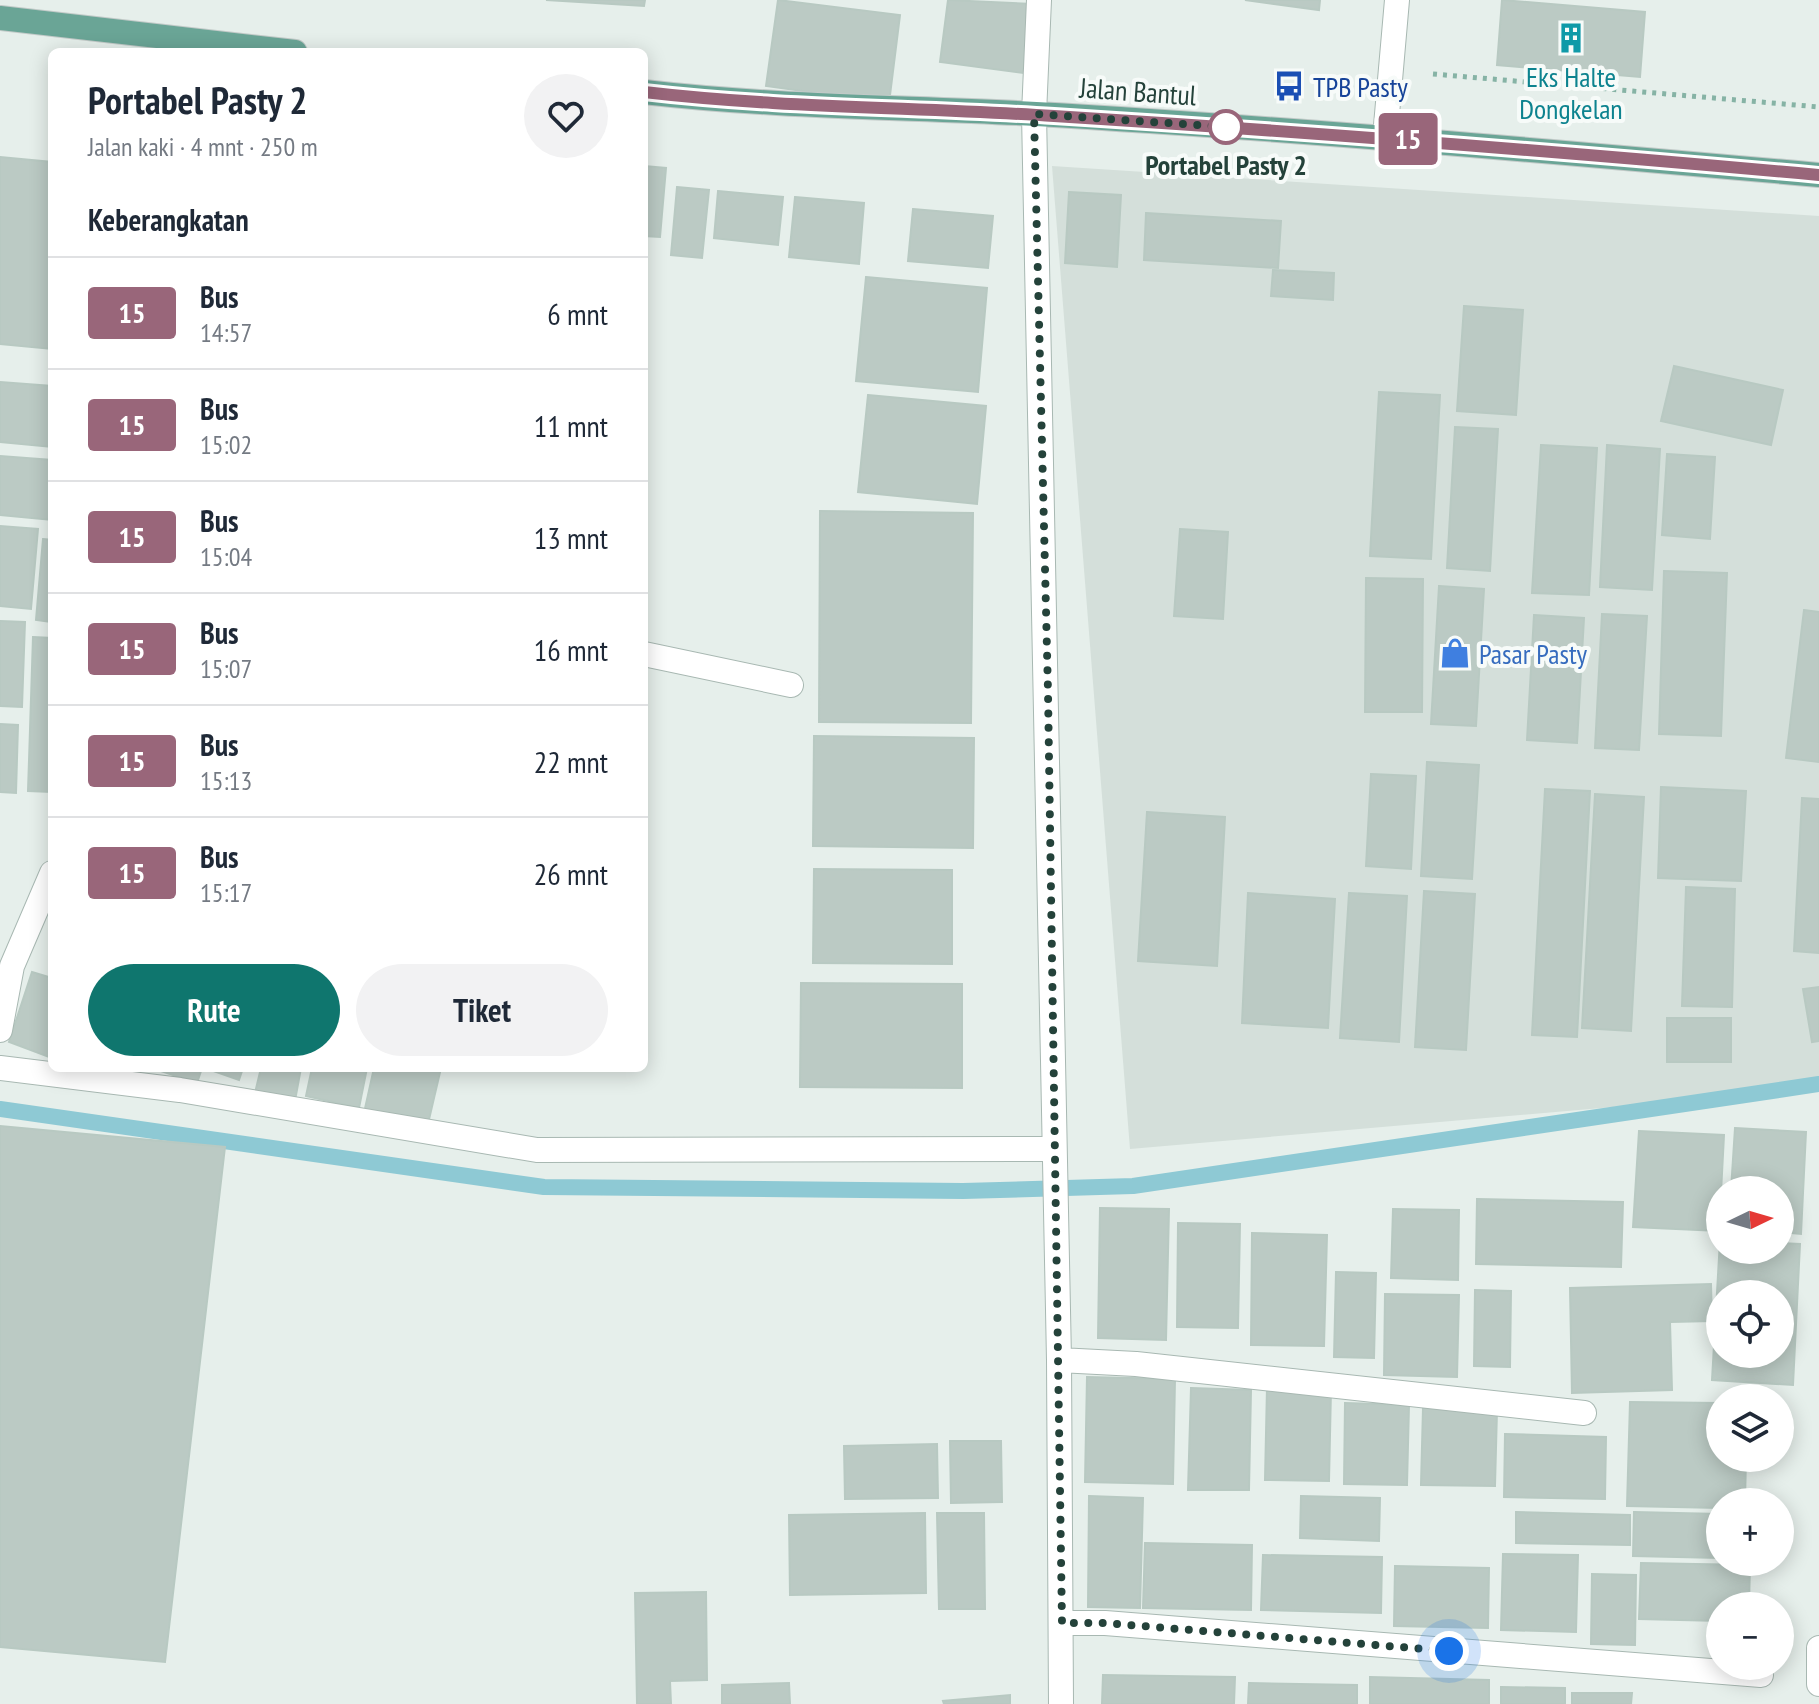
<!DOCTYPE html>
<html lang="id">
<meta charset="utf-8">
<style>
:root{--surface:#fff;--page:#f2f2f3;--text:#1f2937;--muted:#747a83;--line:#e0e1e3;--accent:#0f766e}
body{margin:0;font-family:"PT Sans Narrow",sans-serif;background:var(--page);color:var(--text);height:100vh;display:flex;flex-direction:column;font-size:30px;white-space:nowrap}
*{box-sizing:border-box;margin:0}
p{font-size:26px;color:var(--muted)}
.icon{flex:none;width:44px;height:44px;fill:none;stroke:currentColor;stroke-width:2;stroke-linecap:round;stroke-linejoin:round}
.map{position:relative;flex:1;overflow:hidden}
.details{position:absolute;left:48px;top:48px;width:600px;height:1024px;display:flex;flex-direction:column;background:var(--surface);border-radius:12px;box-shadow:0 4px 20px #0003}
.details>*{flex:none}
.badge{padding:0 16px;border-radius:6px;font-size:28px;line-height:52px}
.needle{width:52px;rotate:85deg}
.tools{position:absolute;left:1706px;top:1176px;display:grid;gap:16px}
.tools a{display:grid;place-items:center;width:88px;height:88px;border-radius:50%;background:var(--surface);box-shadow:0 4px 20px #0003;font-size:40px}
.you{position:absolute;width:40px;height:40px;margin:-20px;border:6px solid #fff;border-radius:50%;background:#1a73e8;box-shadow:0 0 0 12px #1a73e833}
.map>.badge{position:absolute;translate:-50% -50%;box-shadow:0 0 0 4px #fff}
h2{padding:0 40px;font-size:30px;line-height:72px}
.round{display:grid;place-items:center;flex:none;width:84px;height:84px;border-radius:42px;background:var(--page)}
.headline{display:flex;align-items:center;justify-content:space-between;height:136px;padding:0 40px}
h1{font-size:38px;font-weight:700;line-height:60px}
.action{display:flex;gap:16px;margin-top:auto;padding:16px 40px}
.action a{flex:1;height:92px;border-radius:48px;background:var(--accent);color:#fff;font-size:32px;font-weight:700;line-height:92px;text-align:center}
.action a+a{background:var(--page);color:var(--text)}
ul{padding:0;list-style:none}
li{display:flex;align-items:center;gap:24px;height:112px;padding:0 40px;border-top:2px solid var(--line)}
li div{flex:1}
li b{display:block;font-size:30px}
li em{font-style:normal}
li .badge{min-width:88px;font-weight:700;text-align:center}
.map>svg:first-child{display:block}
.built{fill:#d4dfda}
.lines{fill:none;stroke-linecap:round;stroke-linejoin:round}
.stream{stroke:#8ec9d4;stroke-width:16}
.building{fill:#bbcac4;stroke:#b8c9c2;stroke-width:2;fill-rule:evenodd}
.minor-casing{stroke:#a8b8b2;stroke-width:26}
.major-casing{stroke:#c2cac8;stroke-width:26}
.path{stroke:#86b3a5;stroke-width:5;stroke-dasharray:4 6;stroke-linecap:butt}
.minor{stroke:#fff;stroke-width:24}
.major{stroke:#6aa596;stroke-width:24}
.line-casing{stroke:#fff;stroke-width:18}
.line{stroke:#99667a;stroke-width:12}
.walk{stroke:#24423a;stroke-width:8;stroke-dasharray:0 14.4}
.stop-dot{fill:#fff;stroke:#99667a;stroke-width:4}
.labels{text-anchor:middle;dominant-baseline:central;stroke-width:8;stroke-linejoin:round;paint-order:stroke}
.culture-label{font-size:28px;fill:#0d838f;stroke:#f7fbf9}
.transit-label{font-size:28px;fill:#164399;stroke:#f7fbf9;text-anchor:start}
.street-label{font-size:28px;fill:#24423a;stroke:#f7fbf9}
.stop-label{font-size:28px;font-weight:bold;fill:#24423a;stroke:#f7fbf9}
.shop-label{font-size:28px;fill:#366cbe;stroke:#f7fbf9;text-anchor:start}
</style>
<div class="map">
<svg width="1819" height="1704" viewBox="0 0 1819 1704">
<rect width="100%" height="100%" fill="#e6efeb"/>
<path class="built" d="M1052 166 1819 216V1089L1130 1149Z"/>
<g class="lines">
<path class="stream" d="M0 1109 544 1187 963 1191 1133 1186 1819 1084"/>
</g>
<path class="building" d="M546 0H645L644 6Z
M778 0 900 15 889 103 766 86Z
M948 0 1032 4 1023 73 940 62Z
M1245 0H1320L1319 10Z
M1502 0 1645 12 1640 77 1497 65Z
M0 157 52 162V349L0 344Z
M644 166 666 168 660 237 644 236Z
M677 187 709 190 702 258 671 255Z
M718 191 783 197 778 245 714 238Z
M1069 192 1121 195 1117 267 1065 263Z
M795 197 864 203 859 264 789 257Z
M913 209 993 216 988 268 908 261Z
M1146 213 1281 221 1278 268 1144 260Z
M1273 270 1334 273 1333 300 1271 296Z
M866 277 987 288 978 392 856 381Z
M1464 306 1523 310 1516 415 1457 411Z
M1674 366 1783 390 1771 445 1661 421Z
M0 382 52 386V447L0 442Z
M1379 392 1440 395 1431 559 1370 556Z
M868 395 986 406 977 504 858 492Z
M1455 427 1498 429 1490 571 1447 568Z
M1541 445 1597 448 1589 595 1532 593Z
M1607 445 1660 449 1652 590 1600 587Z
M1667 454 1715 457 1710 539 1662 535Z
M0 456 52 460V520L0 515Z
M820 511 973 513 971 723 819 722Z
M0 526 38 529 31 609 0 606Z
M1180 529 1228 532 1223 619 1174 616Z
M43 539 52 540V622L36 620Z
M1664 571 1727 573 1721 736 1659 734Z
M1366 578 1423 579 1422 712H1365Z
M1439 586 1484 589 1476 726 1431 724Z
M1804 610 1819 612V762L1786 758Z
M1602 614 1647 616 1639 750 1595 748Z
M1534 615 1584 618 1577 743 1527 740Z
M0 621 25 622 22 707 0 706Z
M33 637 52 638V792L28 791Z
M0 724 18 725 16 793 0 792Z
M814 736 974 738 973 848 813 846Z
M1427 762 1479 765 1472 879 1421 876Z
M1371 774 1416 776 1411 869 1366 866Z
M1661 787 1746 791 1741 881 1658 878Z
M1545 789 1590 791 1577 1037 1532 1035Z
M1595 794 1644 797 1631 1031 1582 1028Z
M1802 798 1819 799V953L1794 951Z
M1147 812 1225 817 1217 966 1138 961Z
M814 869 952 870V964L813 963Z
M1686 887 1735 889 1732 1007 1682 1006Z
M1424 891 1475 894 1466 1050 1415 1047Z
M1248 893 1335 899 1328 1028 1242 1023Z
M1349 893 1407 896 1399 1042 1340 1038Z
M32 972 52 978V1058L9 1042Z
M801 983 962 984V1088L800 1087Z
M1819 987V1041L1812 1042 1803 989Z
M1667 1018H1731V1062H1667Z
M152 1068H202L197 1083Z
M205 1068H243L239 1080Z
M261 1068H301L294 1106 254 1097Z
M312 1068H367L359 1108 306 1096Z
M374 1068H441L427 1128 364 1113Z
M0 1126 225 1147 165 1662 0 1647Z
M1735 1128 1806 1132 1801 1234 1780 1232V1190H1731Z
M1639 1131 1724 1135 1719 1231 1633 1227Z
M1477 1199 1623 1202 1621 1267 1476 1264Z
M1100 1208 1169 1209 1166 1340 1098 1338Z
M1393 1209 1459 1210 1458 1280 1391 1278Z
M1178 1223 1240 1224 1238 1328 1177 1327Z
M1252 1233 1327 1235 1324 1346 1251 1345Z
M1720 1240V1250H1780V1243L1800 1244 1793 1385 1712 1380ZM1720 1294H1780V1354H1720Z
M1336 1272 1376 1273 1374 1358 1334 1357Z
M1711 1284 1712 1321 1670 1322 1672 1390 1572 1393 1570 1288Z
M1475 1290 1511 1291 1510 1367 1474 1366Z
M1385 1294 1459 1295 1457 1377 1384 1375Z
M1087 1377 1175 1379 1173 1484 1085 1482Z
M1267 1387 1331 1389 1329 1481 1265 1480Z
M1191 1388 1251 1390 1249 1490H1188Z
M1630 1402 1720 1403V1458H1746L1745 1502H1720V1508L1627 1506Z
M1345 1403 1409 1405 1407 1485 1344 1484Z
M1423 1408 1497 1410 1495 1486 1421 1485Z
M1505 1434 1606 1437 1605 1499 1504 1497Z
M950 1441H1001L1002 1502 951 1503Z
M937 1444 938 1498 845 1499 844 1446Z
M1089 1496 1143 1498 1140 1608 1088 1607Z
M1301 1496 1380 1498 1379 1541 1300 1538Z
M1516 1512 1630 1515V1545L1516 1543Z
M1634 1512 1720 1514V1558L1633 1556Z
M925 1513 926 1593 790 1595 789 1515Z
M937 1513H984L985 1609H939Z
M1145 1543 1252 1545 1251 1610 1143 1608Z
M1503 1554 1578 1555 1576 1632 1501 1630Z
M1263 1555 1382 1557 1381 1613 1261 1610Z
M1641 1563 1750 1565 1749 1606H1720V1621L1639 1619Z
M1395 1566 1489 1568 1488 1628 1394 1626Z
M1592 1574 1636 1575 1635 1645 1591 1644Z
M706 1592 707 1680 670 1681 671 1704H637L635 1593Z
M1103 1675 1235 1677 1234 1704H1102Z
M1370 1677 1489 1680V1704H1370Z
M789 1683 790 1704H722V1685Z
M1249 1683 1357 1685V1704H1248Z
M1501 1687 1565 1688V1704H1501Z
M1572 1693H1632L1631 1704H1572Z
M1010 1695V1704H944L943 1701Z"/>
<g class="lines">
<g class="minor-casing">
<path id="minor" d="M1039 0 1034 114 1059 1360 1061 1704
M1385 137 1397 0
M644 654 791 685
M0 1030 12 966 52 873
M0 1068 180 1090 537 1150 1054 1149
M1059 1360 1136 1364 1584 1413
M1062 1623H1105L1761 1675
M1819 1648V1684"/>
</g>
<g class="major-casing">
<path id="major" d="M0 18 295 52
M644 92C774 107 905 107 1036 114 1297 129 1558 152 1819 175"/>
</g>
<path class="path" d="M1433 74 1819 107"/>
<use href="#minor" class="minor"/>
<use href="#major" class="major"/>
</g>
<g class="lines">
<g class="line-casing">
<path id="line" d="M644 92C780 108 917 107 1054 116 1309 132 1564 152 1819 175"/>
</g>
<use href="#line" class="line"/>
<path class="walk" d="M1226 127 1034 114 1048 692 1062 1623H1105L1449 1651"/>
</g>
<defs>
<g id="building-bare" transform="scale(2.4)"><path d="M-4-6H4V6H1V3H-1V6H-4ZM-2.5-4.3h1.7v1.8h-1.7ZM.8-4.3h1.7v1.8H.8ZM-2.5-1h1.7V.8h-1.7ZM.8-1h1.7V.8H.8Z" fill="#0f9aa8" stroke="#f7fbf9" stroke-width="2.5" paint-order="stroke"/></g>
<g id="bus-bare" transform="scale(2.4)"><path d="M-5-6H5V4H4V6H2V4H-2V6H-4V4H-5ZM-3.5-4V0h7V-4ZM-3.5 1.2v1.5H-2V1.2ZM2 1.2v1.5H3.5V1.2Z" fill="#1a4fb4" stroke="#f7fbf9" stroke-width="2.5" paint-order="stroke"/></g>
<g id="shop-bare" transform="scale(2.4)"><path d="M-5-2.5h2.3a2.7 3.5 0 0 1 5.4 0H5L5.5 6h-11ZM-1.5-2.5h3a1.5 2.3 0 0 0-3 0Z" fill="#3f7fe0" stroke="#f7fbf9" stroke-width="2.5" paint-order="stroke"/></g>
</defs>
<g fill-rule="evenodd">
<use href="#building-bare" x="1571" y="38"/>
<use href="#bus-bare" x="1289" y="86"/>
<use href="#shop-bare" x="1455" y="653"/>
</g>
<circle class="stop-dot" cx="1226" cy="127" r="16"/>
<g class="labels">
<g class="culture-label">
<text x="1571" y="76">Eks Halte<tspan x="1571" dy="32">Dongkelan</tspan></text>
</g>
<g class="transit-label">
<text x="1313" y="86">TPB Pasty</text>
</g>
<g class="street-label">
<text transform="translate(1138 91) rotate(4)">Jalan Bantul</text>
</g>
<g class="stop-label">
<text x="1226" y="164">Portabel Pasty 2</text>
</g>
<g class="shop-label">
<text x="1479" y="653">Pasar Pasty</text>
</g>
</g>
</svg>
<div class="tools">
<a><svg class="needle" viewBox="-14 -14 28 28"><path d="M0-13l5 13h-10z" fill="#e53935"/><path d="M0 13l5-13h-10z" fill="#747a83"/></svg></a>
<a><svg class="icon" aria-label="locate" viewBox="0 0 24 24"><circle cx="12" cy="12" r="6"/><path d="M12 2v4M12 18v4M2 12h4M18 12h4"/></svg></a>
<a><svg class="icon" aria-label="layers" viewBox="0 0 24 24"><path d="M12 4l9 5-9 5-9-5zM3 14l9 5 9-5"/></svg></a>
<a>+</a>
<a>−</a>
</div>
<div class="you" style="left:1449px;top:1651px"></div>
<b class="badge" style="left:1408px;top:139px;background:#99667a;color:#fff">15</b>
<section class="details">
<div class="headline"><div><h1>Portabel Pasty 2</h1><p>Jalan kaki · 4 mnt · 250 m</p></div><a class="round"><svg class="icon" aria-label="heart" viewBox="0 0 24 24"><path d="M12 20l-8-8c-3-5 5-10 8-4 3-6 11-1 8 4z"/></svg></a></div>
<h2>Keberangkatan</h2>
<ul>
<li><span class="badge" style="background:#99667a;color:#fff">15</span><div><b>Bus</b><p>14:57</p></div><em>6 mnt</em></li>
<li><span class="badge" style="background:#99667a;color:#fff">15</span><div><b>Bus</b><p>15:02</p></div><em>11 mnt</em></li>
<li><span class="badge" style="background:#99667a;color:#fff">15</span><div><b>Bus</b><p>15:04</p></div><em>13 mnt</em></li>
<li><span class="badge" style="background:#99667a;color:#fff">15</span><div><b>Bus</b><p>15:07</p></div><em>16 mnt</em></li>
<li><span class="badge" style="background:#99667a;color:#fff">15</span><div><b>Bus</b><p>15:13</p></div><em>22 mnt</em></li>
<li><span class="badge" style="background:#99667a;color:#fff">15</span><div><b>Bus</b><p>15:17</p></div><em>26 mnt</em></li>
</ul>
<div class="action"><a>Rute</a><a>Tiket</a></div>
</section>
</div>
